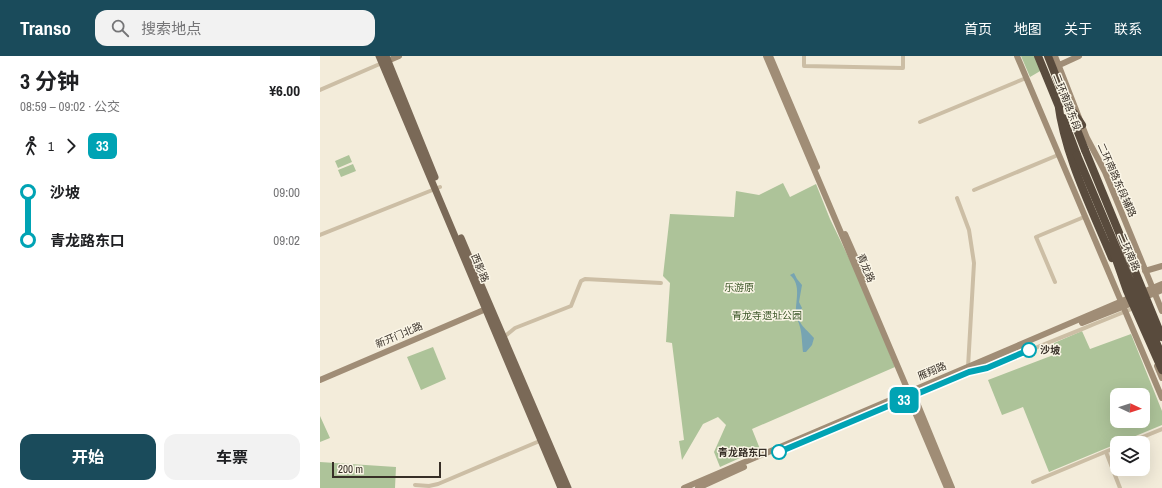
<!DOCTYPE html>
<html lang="zh">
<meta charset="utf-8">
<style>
:root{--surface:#fff;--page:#f2f2f2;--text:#202124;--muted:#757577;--accent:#1a4b5b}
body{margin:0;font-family:"Archivo Narrow","Noto Sans SC",sans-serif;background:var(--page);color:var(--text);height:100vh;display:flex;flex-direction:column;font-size:15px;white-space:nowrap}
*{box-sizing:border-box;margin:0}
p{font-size:13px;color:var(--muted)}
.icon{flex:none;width:22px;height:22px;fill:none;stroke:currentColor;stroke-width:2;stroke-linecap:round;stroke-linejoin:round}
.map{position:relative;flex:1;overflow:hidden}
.panel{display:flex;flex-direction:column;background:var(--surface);width:320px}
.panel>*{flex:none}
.badge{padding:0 8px;border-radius:6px;font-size:14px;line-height:26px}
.needle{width:26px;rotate:94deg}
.controls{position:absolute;left:790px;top:332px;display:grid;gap:8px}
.controls a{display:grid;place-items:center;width:40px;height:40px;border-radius:8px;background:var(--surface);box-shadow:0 4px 16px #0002;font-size:20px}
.scale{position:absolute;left:12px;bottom:10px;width:109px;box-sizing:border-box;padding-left:4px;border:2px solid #372f27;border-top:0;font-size:11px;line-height:14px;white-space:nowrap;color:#372f27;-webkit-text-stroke:3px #faf5e6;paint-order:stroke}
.map>.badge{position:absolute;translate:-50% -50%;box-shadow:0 0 0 2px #fff}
.legs{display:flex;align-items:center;gap:6px;height:44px;padding:0 20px;font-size:13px}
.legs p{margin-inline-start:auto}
.headline{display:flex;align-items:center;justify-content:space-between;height:68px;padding:0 20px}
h1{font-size:22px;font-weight:700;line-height:30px}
.button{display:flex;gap:8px;margin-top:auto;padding:8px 20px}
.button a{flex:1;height:46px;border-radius:12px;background:var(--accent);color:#fff;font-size:16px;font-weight:700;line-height:46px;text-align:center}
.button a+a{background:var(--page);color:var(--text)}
ul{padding:0 20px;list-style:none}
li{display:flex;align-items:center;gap:14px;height:48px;font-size:15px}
li i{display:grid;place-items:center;width:6px;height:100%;margin:0 5px;background:currentColor}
li i::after{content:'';width:10px;height:10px;margin:-5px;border:3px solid;border-radius:50%;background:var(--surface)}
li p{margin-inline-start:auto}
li:first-child i{background:linear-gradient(#0000 50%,currentColor 0)}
li:last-child i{background:linear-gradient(currentColor 50%,#0000 0)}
header{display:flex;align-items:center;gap:24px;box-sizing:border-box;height:56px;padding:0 20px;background:var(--accent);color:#fff}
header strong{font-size:19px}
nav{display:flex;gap:22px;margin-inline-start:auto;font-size:14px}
.search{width:280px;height:36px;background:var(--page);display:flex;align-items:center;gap:10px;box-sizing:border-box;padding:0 14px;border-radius:12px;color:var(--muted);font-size:15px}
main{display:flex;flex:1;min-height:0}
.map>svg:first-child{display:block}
.green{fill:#adc399;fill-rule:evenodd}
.water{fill:#77a4b2}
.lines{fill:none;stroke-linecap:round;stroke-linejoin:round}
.street{stroke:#ccbea5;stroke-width:4}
.secondary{stroke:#a08d76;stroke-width:6}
.primary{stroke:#7a6957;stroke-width:7}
.highway{stroke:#594b3d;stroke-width:8}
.highway-bridge{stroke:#594b3d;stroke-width:8}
.line-1-casing{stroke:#fff;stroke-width:9}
.line-1{stroke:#00a3b4;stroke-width:6}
.stop-1-dot{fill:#fff;stroke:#00a3b4;stroke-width:2}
.labels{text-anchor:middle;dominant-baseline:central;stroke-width:3;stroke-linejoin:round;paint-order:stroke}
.street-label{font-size:10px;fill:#372f27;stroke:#faf5e6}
.park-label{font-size:10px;fill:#3d5729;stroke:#faf5e6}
.stop-label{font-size:10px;font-weight:bold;fill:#372f27;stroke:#faf5e6;text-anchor:start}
</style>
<header>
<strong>Transo</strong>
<div class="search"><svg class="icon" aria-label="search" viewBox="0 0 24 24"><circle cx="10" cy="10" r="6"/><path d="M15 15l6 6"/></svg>搜索地点</div>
<nav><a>首页</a><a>地图</a><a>关于</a><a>联系</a></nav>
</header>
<main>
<section class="panel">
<div class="headline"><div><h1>3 分钟</h1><p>08:59 – 09:02 · 公交</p></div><b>¥6.00</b></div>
<div class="legs"><svg class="icon" aria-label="walk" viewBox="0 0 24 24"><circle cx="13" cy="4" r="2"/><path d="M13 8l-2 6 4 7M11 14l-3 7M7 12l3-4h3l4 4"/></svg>1<svg class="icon" aria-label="forward" viewBox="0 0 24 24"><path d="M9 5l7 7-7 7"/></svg><b class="badge" style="background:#00a3b4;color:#fff">33</b></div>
<ul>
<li><i style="color:#00a3b4"></i><b>沙坡</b><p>09:00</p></li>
<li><i style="color:#00a3b4"></i><b>青龙路东口</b><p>09:02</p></li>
</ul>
<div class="button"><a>开始</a><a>车票</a></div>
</section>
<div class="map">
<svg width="842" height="432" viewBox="0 0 842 432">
<rect width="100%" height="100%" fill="#f3ecda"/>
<path class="green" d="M701 0H716L722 14 710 21Z
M29 99 32 106 18 112 15 105Z
M33 108 36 115 21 121 18 114Z
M463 127 470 141 496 128 510 163 540 225 575 311 432 373 440 393 400 411 394 396 406 369 398 361 383 368 362 404 359 385 364 384 352 287 346 286 350 227 343 220 350 158 414 161 416 135 439 139Z
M762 275 770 293 811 278 842 355V369L729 416 703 351 682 359 668 324 736 298 734 287ZM797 339H823V365H797Z
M113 291 126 323 101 334 87 301Z
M0 360 10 382 0 386Z
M0 406 76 411 75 432H0Z"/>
<path class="water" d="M474 217 477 223 482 229 479 246 482 252C473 266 486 272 494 282L492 289 486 296H483C482 288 482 278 480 271 479 267 477 263 476 259 475 245 482 229 470 219Z"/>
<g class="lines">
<path class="street" d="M484 0V10L583 12V0
M0 34 62 7
M600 66 706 22
M654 134 738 99
M637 142 649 174 654 207 648 311
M0 179 120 131
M735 226 716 181 764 161
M184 281 195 272 251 250 261 225 265 223 341 227
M655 315 667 312C716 291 765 272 814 252
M808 387 842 373
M786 396 800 432
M713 426 797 391
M95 429 109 430 118 428 222 384"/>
<path class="secondary" d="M446 0 589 337V342L627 432
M450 0 497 111
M697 0 842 342
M735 0 767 82 785 116 842 255
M65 6 79 0
M735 11 759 0
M525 178 545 223
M825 215 842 210
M823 242 842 234
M762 267 815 246
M837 310 842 322
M0 324 166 253
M593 337 632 432
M521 370 709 289
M364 432 842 228
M378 432 424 411"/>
<path class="primary" d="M59 0 241 432
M66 0 115 121
M141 182 248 432"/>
<path class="highway" d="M718 0 739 51
M728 0 765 94
M738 46C745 101 771 151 792 202
M754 57 762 69
M743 62 757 99"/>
<path class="highway-bridge" d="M765 94 842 281
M757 99 842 300
M791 189 807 235 842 314"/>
</g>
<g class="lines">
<g class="line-1-casing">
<path id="line-1" d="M459 396 649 316 667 312 709 294"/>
</g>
<use href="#line-1" class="line-1"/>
</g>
<g class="stop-1-dot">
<circle cx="709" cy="294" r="7"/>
<circle cx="459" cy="396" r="7"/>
</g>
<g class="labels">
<g class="street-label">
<text transform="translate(747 46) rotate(69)">二环南路东段</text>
<text transform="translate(797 124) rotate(66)">二环南路东段辅路</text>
<text transform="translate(809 196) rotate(67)">二环南路</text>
<text transform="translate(160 212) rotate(67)">西影路</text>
<text transform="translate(546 212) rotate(67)">青龙路</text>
<text transform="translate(79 279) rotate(-23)">新开门北路</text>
<text transform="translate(612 315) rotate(-23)">雁翔路</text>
</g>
<g class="park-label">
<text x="419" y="231">乐游原</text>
<text x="447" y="259">青龙寺遗址公园</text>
</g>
<g class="stop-label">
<text x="720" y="294">沙坡</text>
<text x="448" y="396" text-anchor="end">青龙路东口</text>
</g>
</g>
</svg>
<div class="controls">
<a><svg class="needle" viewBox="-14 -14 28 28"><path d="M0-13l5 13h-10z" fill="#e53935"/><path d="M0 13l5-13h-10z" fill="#757577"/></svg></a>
<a><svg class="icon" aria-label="layers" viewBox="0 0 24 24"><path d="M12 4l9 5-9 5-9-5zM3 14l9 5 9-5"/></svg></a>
</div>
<div class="scale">200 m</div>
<b class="badge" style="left:584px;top:344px;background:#00a3b4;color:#fff">33</b>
</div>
</main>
